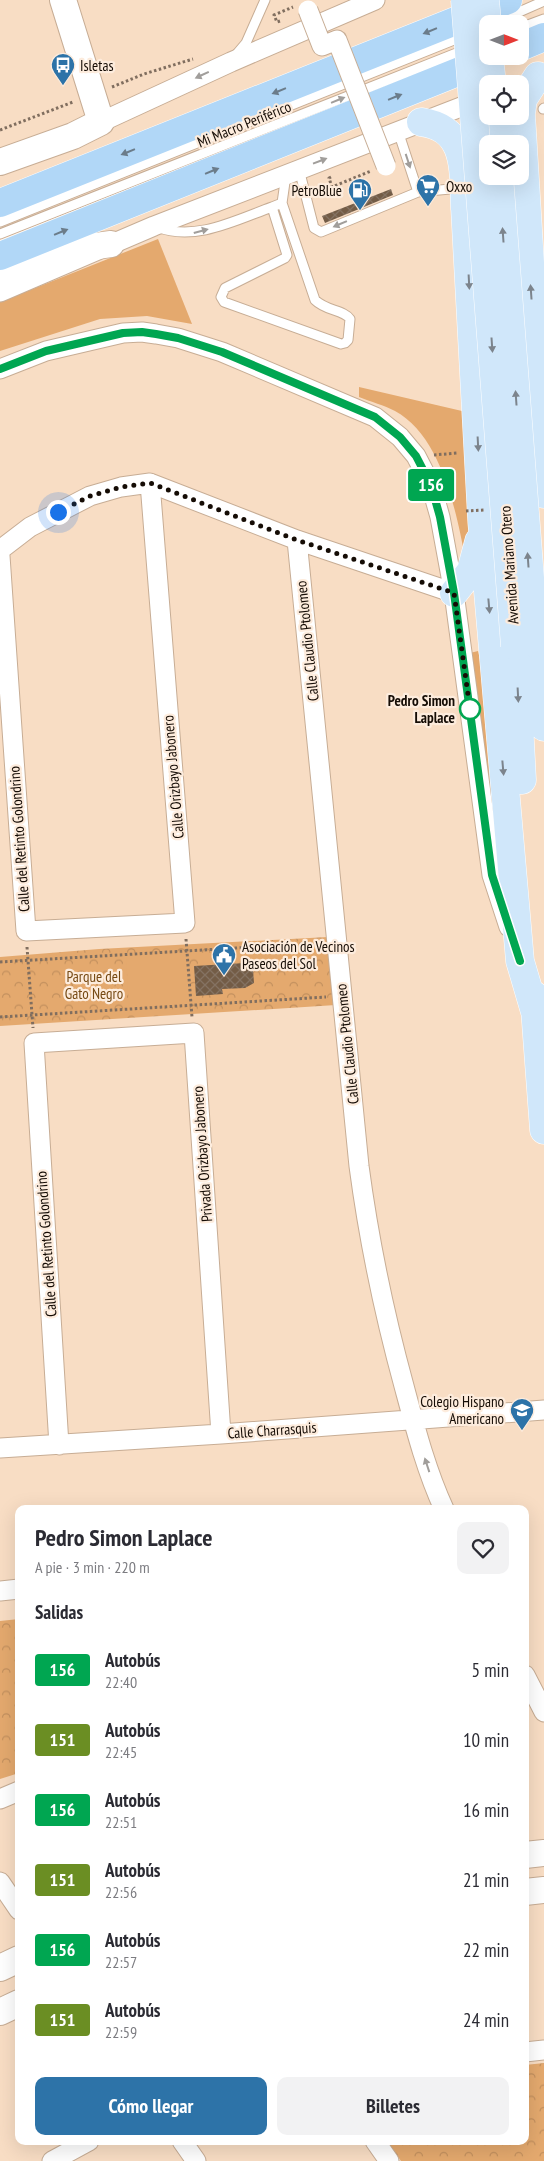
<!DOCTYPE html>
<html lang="es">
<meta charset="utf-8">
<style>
:root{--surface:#fff;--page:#f2f2f3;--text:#2b2b33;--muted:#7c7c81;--accent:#2d73a8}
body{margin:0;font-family:"PT Sans Narrow",sans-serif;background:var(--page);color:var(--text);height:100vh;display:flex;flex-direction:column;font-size:19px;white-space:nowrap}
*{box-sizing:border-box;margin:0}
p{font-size:16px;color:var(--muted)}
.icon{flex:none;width:28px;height:28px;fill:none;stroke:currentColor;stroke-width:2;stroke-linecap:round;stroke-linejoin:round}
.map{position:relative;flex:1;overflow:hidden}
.details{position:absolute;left:15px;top:1505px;width:514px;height:640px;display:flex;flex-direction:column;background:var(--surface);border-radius:10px;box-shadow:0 5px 20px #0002}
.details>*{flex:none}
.badge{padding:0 10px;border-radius:4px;font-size:18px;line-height:32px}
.needle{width:32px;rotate:90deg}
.controls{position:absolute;left:479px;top:15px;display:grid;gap:10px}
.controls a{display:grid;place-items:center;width:50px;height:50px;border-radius:10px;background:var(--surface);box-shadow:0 5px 20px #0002;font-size:25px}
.you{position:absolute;width:25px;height:25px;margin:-12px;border:4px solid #fff;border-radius:50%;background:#1a73e8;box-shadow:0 0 0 8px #1a73e833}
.map>.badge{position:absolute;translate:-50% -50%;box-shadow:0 0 0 2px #fff}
h2{padding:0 20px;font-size:19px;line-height:45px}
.round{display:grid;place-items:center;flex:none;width:52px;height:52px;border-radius:10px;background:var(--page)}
.head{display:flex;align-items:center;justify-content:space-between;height:85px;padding:0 20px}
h1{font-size:24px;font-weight:700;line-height:38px}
.primary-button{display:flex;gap:10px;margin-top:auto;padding:10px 20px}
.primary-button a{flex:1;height:58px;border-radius:10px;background:var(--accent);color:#fff;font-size:20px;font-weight:700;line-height:58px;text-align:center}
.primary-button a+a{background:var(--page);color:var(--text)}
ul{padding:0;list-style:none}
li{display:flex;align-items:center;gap:15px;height:70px;padding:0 20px}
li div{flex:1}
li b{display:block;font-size:19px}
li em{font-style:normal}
li .badge{min-width:55px;font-weight:700;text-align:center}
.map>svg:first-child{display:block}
.forest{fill:url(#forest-crowns)}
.garden{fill:#e4a96e}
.building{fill:url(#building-cross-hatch)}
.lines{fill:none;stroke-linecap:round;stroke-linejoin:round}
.lane-casing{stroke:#c7ad95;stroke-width:11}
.street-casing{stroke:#c7ad95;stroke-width:21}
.secondary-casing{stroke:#c7ad95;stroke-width:28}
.primary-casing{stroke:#fff;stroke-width:29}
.highway-casing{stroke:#fff;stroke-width:29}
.path{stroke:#806e5f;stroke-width:3;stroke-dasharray:2.5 2.5;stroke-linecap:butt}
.lane{stroke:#fff;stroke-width:9}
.street{stroke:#fff;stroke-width:19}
.secondary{stroke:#fff;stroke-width:26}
.primary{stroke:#d0e7fa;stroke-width:28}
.highway{stroke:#b1d7f7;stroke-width:28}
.street-bridge-casing{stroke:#c7ad95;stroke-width:21;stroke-linecap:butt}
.primary-bridge-casing{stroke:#fff;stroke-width:29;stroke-linecap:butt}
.path-bridge{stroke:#806e5f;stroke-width:3;stroke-dasharray:2.5 2.5;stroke-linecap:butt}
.street-bridge{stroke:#fff;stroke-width:19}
.primary-bridge{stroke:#d0e7fa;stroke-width:28}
.oneway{fill:#6b7c8a}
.oneway2{fill:#a19e9b}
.oneway3{fill:#7c848c}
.line-casing{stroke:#fff;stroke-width:11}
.line{stroke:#00a651;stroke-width:8}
.walk{stroke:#150c05;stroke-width:5;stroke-dasharray:0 9}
.stop-dot{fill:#fff;stroke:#00a651;stroke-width:2.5}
.labels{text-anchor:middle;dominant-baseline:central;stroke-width:4.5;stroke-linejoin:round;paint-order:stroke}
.poi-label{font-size:15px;fill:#150c05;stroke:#fdecdd;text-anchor:start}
.street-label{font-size:15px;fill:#150c05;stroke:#fdecdd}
.stop-label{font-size:15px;font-weight:bold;fill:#150c05;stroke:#fdecdd;text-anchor:end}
.park-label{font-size:15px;fill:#764913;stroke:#fdecdd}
</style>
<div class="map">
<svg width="544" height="2161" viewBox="0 0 544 2161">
<defs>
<pattern id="forest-crowns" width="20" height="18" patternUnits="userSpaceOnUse" patternTransform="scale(1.25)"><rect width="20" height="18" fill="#e4a96e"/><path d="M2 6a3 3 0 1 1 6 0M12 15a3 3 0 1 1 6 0" fill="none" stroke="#c3905e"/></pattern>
<pattern id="building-cross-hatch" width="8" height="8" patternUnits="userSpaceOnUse" patternTransform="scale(1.25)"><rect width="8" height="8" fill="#735c46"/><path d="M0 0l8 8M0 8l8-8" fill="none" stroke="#847262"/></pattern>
</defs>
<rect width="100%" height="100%" fill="#f8ddc4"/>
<path class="forest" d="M328 937 336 1005 0 1026V957L99 949Z
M19 1619V1773L0 1779V1621Z
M544 2063V2161H401L387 2141H525V2065Z"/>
<path class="garden" d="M158 239 192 324 147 316 100 319 0 351V302Z
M359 387 462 411 471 526 465 557C456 510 441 436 395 411 384 405 371 402 359 397Z
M478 651 485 679 497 843 470 653Z
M187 951 192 1006 129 1009 126 955Z"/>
<path class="building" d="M391 189 393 195 325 223 322 216Z
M245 963 253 969 254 983 245 988 222 989 223 994 196 996 194 966Z"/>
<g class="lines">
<g class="lane-casing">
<path id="lane" d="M492 24 544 1
M520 28 544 19
M235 56 246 43 265 0
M543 109 544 108
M398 131 418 192
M299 169 314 228 321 232 418 192 461 188
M272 207 287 255 285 258 225 288 221 297 224 302 341 344 345 343 348 340 350 319C344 310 326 311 315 300L282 203
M0 222 464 36
M157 227C195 242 236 220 272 207L282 203 286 175
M0 234 464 50"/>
</g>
<g class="street-casing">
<path id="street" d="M101 122 231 62 375 0
M0 292 154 226 484 98
M0 369 46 351 123 333 142 332 156 334 178 338 222 352 375 417 400 437 416 456 431 485 440 517 454 593 492 875 509 927
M297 540 359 1166C369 1241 384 1313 404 1386 415 1427 426 1470 444 1509
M0 550 30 527 90 496 121 487 150 483 297 540 454 593
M0 556 26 931 185 923 150 483
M59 1445 34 1043 194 1033 221 1434
M0 1448 221 1434 544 1410
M0 1591 19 1589
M525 1675 544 1712
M0 1799 19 1791
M0 1882 19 1910
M525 2052 544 2050
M182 2141 196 2161
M375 2141 389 2161
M52 2161 89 2141"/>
</g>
<g class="secondary-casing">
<path id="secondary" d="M0 162 73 136 101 122 63 0
M0 274 67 250 111 244
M525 1855 544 1853
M525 1892 544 1890
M0 1968 19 1959
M0 2012 19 2003"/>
</g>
<g class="primary-casing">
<path id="primary" d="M538 76 523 99 521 114 544 494
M494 116 496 144
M421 122C469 128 463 173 465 209
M525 203C514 169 472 172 465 207L482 522 520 961 535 1012
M454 593 471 571 479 541
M535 643 544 727
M515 646 522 780
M534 995 544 1130"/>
</g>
<g class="highway-casing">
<path id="highway" d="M520 47 544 37
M0 203 508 0
M0 256 490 59"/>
</g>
<path class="path" d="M280 21 277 22 274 15 293 7
M112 87 144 74 193 59
M0 130 73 102
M331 177 329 178 332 187 371 171
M434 455 457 453
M186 939 192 1017
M27 947 33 1028
M0 962 321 943
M0 1017 326 997"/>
<use href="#lane" class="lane"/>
<use href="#street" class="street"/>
<use href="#secondary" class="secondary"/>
<use href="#primary" class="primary"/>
<use href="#highway" class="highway"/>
<g class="street-bridge-casing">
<path id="street-bridge" d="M308 10 322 46 337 40 386 166"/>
</g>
<g class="primary-bridge-casing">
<path id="primary-bridge" d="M465 0 515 646
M485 0 488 31
M489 56 492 84
M499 176 535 643"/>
</g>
<path class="path-bridge" d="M466 511 484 510"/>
<use href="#street-bridge" class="street-bridge"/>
<use href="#primary-bridge" class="primary-bridge"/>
</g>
<defs><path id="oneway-solid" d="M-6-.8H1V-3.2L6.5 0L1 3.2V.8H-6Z" transform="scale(1.25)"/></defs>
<g class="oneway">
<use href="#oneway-solid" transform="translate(430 31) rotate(158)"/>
<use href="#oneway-solid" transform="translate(279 91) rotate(158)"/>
<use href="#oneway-solid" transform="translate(395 97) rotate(-22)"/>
<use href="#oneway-solid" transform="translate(128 152) rotate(158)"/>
<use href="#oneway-solid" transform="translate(212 171) rotate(-22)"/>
<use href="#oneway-solid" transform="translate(61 232) rotate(-22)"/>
</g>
<g class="oneway2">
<use href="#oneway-solid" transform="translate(202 75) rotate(155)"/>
<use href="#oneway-solid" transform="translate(338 100) rotate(-22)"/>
<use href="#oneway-solid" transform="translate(320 161) rotate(-21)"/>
<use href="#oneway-solid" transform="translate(408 161) rotate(72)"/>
<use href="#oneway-solid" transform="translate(340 224) rotate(157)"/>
<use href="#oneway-solid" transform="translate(201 231) rotate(-15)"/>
<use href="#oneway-solid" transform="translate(427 1465) rotate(-108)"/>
</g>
<g class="oneway3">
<use href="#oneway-solid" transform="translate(503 235) rotate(-94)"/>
<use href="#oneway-solid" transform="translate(469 282) rotate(87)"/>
<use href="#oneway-solid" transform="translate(531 292) rotate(-94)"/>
<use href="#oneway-solid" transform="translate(492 345) rotate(86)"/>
<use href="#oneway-solid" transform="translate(516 398) rotate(-94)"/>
<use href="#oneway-solid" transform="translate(478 444) rotate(87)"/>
<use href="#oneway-solid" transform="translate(528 560) rotate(-94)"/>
<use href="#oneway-solid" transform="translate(489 606) rotate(85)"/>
<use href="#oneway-solid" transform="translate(518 695) rotate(87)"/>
<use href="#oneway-solid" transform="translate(503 768) rotate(85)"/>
</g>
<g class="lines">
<g class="line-casing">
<path id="line" d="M0 369 46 351 123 333 142 332 156 334 178 338 222 352 375 417 400 437 416 456 431 485 440 517 454 593 492 875 520 961"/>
</g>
<use href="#line" class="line"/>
<path class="walk" d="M58 512 90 496 121 487 150 483 297 540 454 593 470 709"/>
</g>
<defs>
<g id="bus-pin" transform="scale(1.25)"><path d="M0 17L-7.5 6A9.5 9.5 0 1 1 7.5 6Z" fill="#2d73a8" stroke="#fdecdd"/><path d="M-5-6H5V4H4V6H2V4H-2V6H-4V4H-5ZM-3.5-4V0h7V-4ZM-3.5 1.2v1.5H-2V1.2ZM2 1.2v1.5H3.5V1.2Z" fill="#fff"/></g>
<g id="supermarket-pin" transform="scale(1.25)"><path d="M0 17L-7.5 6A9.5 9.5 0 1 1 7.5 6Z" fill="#2d73a8" stroke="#fdecdd"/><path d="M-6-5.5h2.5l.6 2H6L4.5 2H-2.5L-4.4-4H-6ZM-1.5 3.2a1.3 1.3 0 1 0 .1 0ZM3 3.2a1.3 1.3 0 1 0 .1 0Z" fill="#fff"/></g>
<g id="fuel-pin" transform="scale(1.25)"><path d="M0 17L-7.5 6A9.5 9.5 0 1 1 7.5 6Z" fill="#2d73a8" stroke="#fdecdd"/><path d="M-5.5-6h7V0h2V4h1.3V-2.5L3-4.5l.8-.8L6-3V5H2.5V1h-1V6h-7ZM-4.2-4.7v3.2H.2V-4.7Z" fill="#fff"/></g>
<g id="civic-pin" transform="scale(1.25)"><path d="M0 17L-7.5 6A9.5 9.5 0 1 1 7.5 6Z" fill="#2d73a8" stroke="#fdecdd"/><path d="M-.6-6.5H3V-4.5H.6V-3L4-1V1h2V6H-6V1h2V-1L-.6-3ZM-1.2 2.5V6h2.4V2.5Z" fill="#fff"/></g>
<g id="school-pin" transform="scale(1.25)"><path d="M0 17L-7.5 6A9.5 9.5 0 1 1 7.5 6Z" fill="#2d73a8" stroke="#fdecdd"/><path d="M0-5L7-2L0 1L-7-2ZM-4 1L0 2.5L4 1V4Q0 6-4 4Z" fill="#fff"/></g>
</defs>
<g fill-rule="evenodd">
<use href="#bus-pin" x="63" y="65"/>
<use href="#supermarket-pin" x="428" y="186"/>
<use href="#fuel-pin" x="360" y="190"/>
<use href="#civic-pin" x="224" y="955"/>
<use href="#school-pin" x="522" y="1410"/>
</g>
<circle class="stop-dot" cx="470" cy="709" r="10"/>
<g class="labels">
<g class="poi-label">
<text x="80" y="65">Isletas</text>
<text x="446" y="186">Oxxo</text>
<text x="342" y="190" text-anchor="end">PetroBlue</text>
<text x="242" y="946">Asociación de Vecinos<tspan x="242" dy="17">Paseos del Sol</tspan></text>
<text x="504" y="1401" text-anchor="end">Colegio Hispano<tspan x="504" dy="17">Americano</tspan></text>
</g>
<g class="street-label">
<text transform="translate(244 124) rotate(-22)">Mi Macro Periférico</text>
<text transform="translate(509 565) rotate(-94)">Avenida Mariano Otero</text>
<text transform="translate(307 641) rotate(-96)">Calle Claudio Ptolomeo</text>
<text transform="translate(173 777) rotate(-95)">Calle Orizbayo Jabonero</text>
<text transform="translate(19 839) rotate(-94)">Calle del Retinto Golondrino</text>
<text transform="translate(347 1044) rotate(-96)">Calle Claudio Ptolomeo</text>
<text transform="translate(202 1154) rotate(-94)">Privada Orizbayo Jabonero</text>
<text transform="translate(46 1244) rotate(-94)">Calle del Retinto Golondrino</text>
<text transform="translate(272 1430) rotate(-4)">Calle Charrasquis</text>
</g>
<g class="stop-label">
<text x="455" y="700">Pedro Simon<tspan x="455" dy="17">Laplace</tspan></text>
</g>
<g class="park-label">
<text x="94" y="976">Parque del<tspan x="94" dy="17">Gato Negro</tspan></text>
</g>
</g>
</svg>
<div class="controls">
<a><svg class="needle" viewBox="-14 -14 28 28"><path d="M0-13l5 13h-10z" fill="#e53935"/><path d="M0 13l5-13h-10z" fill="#7c7c81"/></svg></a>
<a><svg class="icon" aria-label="locate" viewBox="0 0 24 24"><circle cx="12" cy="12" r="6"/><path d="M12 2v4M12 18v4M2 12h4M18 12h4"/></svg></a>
<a><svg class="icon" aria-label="layers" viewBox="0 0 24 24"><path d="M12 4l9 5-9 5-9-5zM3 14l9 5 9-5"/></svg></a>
</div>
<div class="you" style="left:58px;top:512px"></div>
<b class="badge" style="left:431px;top:485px;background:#00a651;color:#fff">156</b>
<section class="details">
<div class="head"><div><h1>Pedro Simon Laplace</h1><p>A pie · 3 min · 220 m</p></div><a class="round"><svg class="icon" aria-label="heart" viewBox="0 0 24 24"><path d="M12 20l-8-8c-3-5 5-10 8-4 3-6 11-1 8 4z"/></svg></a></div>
<h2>Salidas</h2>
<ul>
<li><span class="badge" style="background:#00a651;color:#fff">156</span><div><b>Autobús</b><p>22:40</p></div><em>5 min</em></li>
<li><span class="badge" style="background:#6b8e23;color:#fff">151</span><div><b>Autobús</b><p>22:45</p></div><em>10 min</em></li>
<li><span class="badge" style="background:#00a651;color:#fff">156</span><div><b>Autobús</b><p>22:51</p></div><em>16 min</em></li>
<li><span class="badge" style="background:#6b8e23;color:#fff">151</span><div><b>Autobús</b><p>22:56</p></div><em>21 min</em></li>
<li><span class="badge" style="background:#00a651;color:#fff">156</span><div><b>Autobús</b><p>22:57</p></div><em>22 min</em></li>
<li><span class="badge" style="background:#6b8e23;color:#fff">151</span><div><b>Autobús</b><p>22:59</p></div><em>24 min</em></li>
</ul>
<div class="primary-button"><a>Cómo llegar</a><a>Billetes</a></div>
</section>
</div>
